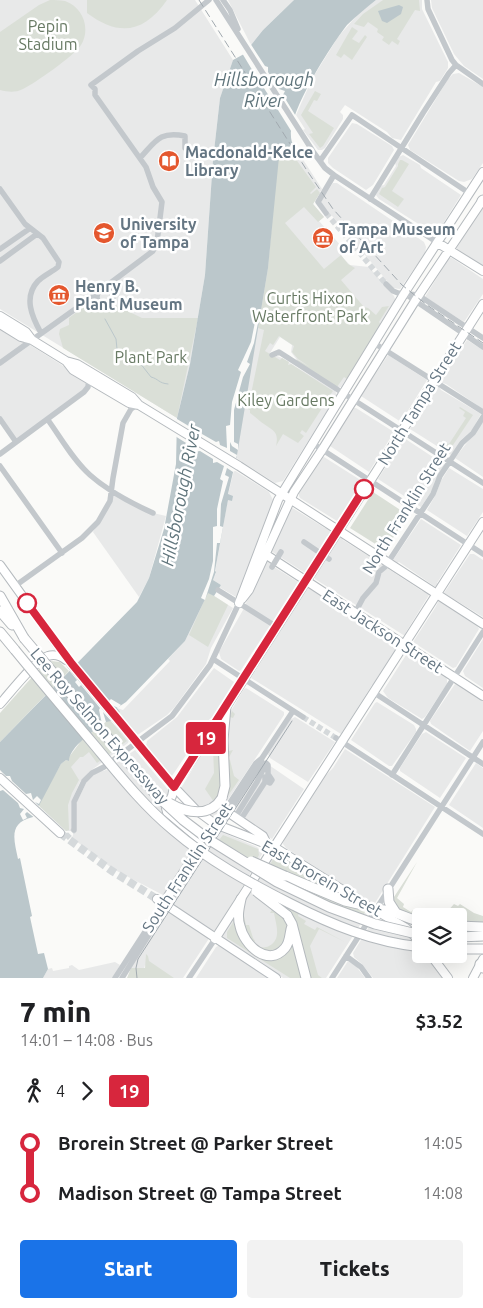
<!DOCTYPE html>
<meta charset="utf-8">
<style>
:root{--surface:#fff;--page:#f2f2f2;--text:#202124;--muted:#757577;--accent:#1a73e8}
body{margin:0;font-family:Ubuntu,sans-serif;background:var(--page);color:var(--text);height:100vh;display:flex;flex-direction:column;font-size:19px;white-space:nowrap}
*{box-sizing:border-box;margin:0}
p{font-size:16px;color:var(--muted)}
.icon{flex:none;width:28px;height:28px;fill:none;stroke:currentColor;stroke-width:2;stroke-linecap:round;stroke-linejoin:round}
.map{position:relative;height:978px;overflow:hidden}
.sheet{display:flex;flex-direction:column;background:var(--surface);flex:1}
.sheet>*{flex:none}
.badge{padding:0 10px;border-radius:4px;font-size:18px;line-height:32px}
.buttons{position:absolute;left:412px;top:908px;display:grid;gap:10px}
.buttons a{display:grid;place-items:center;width:55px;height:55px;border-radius:5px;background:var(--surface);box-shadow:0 5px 20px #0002;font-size:25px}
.map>.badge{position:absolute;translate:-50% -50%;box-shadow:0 0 0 2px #fff}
.legs{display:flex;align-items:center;gap:8px;height:55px;padding:0 20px;font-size:16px}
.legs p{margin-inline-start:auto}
.summary{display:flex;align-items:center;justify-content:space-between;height:85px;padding:0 20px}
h1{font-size:28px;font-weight:800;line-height:38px}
.primary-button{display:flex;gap:10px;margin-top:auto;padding:10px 20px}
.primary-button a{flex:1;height:58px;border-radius:5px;background:var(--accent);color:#fff;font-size:20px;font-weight:800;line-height:58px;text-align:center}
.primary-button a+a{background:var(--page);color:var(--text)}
ul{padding:0 20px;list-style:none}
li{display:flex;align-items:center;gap:18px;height:50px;font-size:19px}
li i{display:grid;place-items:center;width:8px;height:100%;margin:0 6px;background:currentColor}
li i::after{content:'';width:12px;height:12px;margin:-6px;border:4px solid;border-radius:50%;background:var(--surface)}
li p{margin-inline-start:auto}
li:first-child i{background:linear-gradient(#0000 50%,currentColor 0)}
li:last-child i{background:linear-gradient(currentColor 50%,#0000 0)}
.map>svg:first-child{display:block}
.built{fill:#e8e9e9}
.green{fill:#dadfd7}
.water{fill:#bbc7cb}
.pier{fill:#fafaf8}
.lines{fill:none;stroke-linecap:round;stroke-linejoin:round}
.stream{stroke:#bbc7cb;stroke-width:1}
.minor-tunnel{stroke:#d5d9db;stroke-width:5.5;stroke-dasharray:5.5 3;stroke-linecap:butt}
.major-tunnel{stroke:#d5d9db;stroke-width:8;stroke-dasharray:8 4;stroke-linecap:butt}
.major-casing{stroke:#b5babe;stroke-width:10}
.highway-casing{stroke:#b4b9bd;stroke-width:11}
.minor{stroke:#c3c8cc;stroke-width:5.5}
.major{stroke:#fff;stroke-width:8}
.highway{stroke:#fff;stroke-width:9}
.tram{stroke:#a2aab0;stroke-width:1}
.rail{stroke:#a2aab0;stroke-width:1;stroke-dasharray:8 4;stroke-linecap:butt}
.highway-bridge-casing{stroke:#b4b9bd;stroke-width:11;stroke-linecap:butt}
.minor-bridge{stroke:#c3c8cc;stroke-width:5.5}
.highway-bridge{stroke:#fff;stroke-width:9}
.line-1-casing{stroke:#fff;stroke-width:11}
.line-1{stroke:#d7263d;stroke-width:8}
.stop-1-dot{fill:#fff;stroke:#d7263d;stroke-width:2.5}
.labels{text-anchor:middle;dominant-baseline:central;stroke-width:5;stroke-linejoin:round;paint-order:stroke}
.park-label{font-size:16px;fill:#687a64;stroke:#fff}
.poi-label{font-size:16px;font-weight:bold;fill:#657683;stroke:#fff;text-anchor:start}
.street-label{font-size:16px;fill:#657683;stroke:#fff}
.water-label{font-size:18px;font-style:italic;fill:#60757c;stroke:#fff}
</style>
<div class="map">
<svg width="483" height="978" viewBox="0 0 483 978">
<rect width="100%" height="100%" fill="#fafaf8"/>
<path class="built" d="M0 0H195L233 60 220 98 213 160 205 275 190 364 177 418 0 309Z
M228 0H294L263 30 251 45Z
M376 0H422V9L448 62V68L440 81 436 82 401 140 392 138 387 132 345 105 340 112 343 115V119L325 148 322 150H318L303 130 305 129 296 115 312 79 338 37 359 13Z
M431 0H483V79L464 66 454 54 432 8Z
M459 73 483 87V163L472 179 464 182 459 181 410 150 408 145 448 79 453 74Z
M352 123 357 124 392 146 394 150 373 185 366 190 333 168 328 163V158Z
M293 144 322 189 313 204 324 217 319 221 342 247 344 253 341 255 342 257 350 265 369 267 394 296 396 302 341 387H337L300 364 291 352 292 345 280 337 270 353 282 358 335 391 337 395 283 481 275 483 236 458 270 248 277 164 287 147Z
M403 155 420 165 421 168 461 195 436 235 379 199 376 195 380 186 384 185 396 166 395 163 399 157Z
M333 183H337L424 242 426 247 425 253 400 289 393 288 322 204 321 201Z
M480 209H483V266L456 249Z
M449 258H452L483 279V294L464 322 425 297Z
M0 326 92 384 17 440 0 417Z
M467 340 483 350V410L477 405 446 384 440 382Z
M388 355 427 380 401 422 361 396Z
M436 387H439L441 390 481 414 472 430 460 441 451 455 410 429Z
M354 408H356L394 432 369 472 330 446Z
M483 422V477L455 458Z
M404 438 445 465 435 481 433 489 421 507 378 479Z
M324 457 362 481 337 521 300 498 299 496V493L321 458Z
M449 468 483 489V512L467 536 427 510 435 496 441 481Z
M234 470 269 492 273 500 255 557 236 597 219 587 221 585 213 580 216 573 215 572 228 499 232 501 228 495Z
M113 493 149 512 166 516 149 578 139 597 93 532 111 502Z
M291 507 325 528 329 527 333 531 330 536H327L305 573 271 551Z
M421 519 461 545 437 583 439 584 437 588 399 562 397 563 393 560Z
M338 537H342L343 540 367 555 422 591 428 593 429 595 406 632 405 636 315 579V576Z
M470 554H474L483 560V617L444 593Z
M265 561 270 562 271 565 298 582 241 670 239 671 221 659 219 652 243 610Z
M307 587 399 645 377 678 378 681 375 685H372L341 734 251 678 284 625V622Z
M208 592 233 608 211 648 206 664 174 708 167 715 136 736 119 713 120 712 117 708 123 710 170 661 168 659 185 641Z
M439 600 477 626 479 629 456 667 453 668 413 642 435 608Z
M483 639V688L465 676 463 671Z
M408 652 446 676 447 680V684L425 717 422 719 388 698 383 691Z
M214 668 234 682 212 717 199 729 196 740 172 776 146 746 147 741 177 717Z
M455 684 459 685 483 701V731L470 751 431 724 430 721Z
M246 688 284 712V715L220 812 213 816 195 803 181 788 209 742 217 723 229 714 244 689Z
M377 702 414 725 416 729V732L392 766H389L351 740 375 703Z
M295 717 335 742 308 782 270 758 268 754 290 720Z
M111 721 129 740 128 743 89 772 80 782 71 803V831H66L38 805 61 764Z
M426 732 466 758 440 798 400 771V768L422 734Z
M345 749 435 807 375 903H372L286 848 283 844 284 838 324 777 333 768Z
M135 750 170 792 162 806 165 817 194 840 197 844 184 867 163 895 113 869 72 838 75 829 76 804 87 781 101 769 103 771 106 770Z
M263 763H266L304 789 272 839 236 816 233 811Z
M476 763 483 768V828L449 805Z
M219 831 257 847 261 851 262 854 217 929 214 931 172 904Z
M274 855 291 863 346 899 345 904 367 914 326 978H283L223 939 222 935Z
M167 912 208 937V940L183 978H165L145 965 142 978 131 968Z
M375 917 384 920 413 940 421 947V954H427L445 978H373L362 964 354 957 353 953Z
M220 945 233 953 241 960 268 978H196L216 947Z
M348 961 356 966 365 978H337Z
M115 962 120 965 113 978H43L48 969 52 968 53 971 69 968V966L72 965 79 970Z"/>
<path class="green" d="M50 0C55 0 60 0 65 1 83 7 91 29 81 45 75 55 34 84 23 89 15 93 8 92 0 90V32L39 5Z
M87 0H167C144 33 119 37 87 13Z
M383 0H419L420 11 415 10 397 39 400 41 398 45 392 41 389 45 382 40 384 37 377 32 378 29 368 22 364 27 354 24 363 14Z
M352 27 358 31 352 39 359 43 365 35 367 37 352 60 344 54 341 58 336 55Z
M315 91 321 94 317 101 314 100 308 111 334 128 323 146 320 148 309 134 313 133 301 115Z
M287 147 316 187 310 193 311 194 317 189 320 193 313 204 324 217 318 222 304 207 285 223 324 269 341 255 348 264 355 268 341 280 364 307 368 308 376 315 382 307 389 306 379 322 382 326 347 379 344 377 337 387 300 364 296 359 310 367 298 359 292 352 294 346 279 336 273 345 270 343 265 351 280 360 282 358 289 362 288 365 291 364 333 391 330 395H329L326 402 322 400 320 402 324 405 306 433 302 430 300 433 304 436 298 443 283 434 276 446C279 432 274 431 264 424 260 422 255 416 250 413V410L248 409 264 330 258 328 268 268 277 164 279 156Z
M400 160H402L409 164 392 191 404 199 398 207 379 194 382 188 385 187 398 166V164Z
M90 302 104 310 111 308 115 305 142 318H198L177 418 63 348 59 334 60 329 69 325V318Z
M460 407 473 415 449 451 437 444 438 442 444 446 446 443 449 444 466 418 463 416 465 412 459 408Z
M373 492 408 515 385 550 350 528Z
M208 592 228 605 208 647 189 635Z
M51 661 60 662 69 671 0 742V713L41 667Z
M232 711 235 714 233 718 230 717 227 737 229 751 233 750 228 759 230 760 234 776 239 780 220 807 214 802 205 789 214 773 213 748H209L223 718 222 801 224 743 228 717 230 716Z
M106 721H111L127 741 97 763 89 752 83 757H80L71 767 79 780 72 793 68 805 69 830 66 831 38 805 61 764 66 760 69 761V757L81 741Z
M223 835 258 849 259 855 255 862 219 840Z
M275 856 291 863 343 896 340 902 365 912 360 920 314 896 300 899 270 883V876L265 873Z
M417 862 397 898 404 904 403 907 411 912 413 910 416 912 417 910 428 914 446 913 454 904 458 906 460 904 474 913 483 916V941L476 942V934H459V916H421V918L398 911 392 900Z
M282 893 302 904 298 916 306 921 304 924 315 930 317 927 345 942 319 929 310 946 318 975 322 978H290L227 938V932L235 919 244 916 246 925H249L253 938 255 941 254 943C258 947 263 949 269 946 282 939 276 925 274 913H270Z
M146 954 148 956 149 961 174 978H127L131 968H145Z"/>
<path class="water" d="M294 0H376C366 8 356 16 347 25 332 44 280 123 293 144L283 151 279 157 268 268 237 455 228 494 233 496 232 501 228 500 215 571 216 572 213 580 221 585 214 596 208 593 185 641 126 702 117 708 120 712 111 721 106 722C95 730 69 747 69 761L66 760 61 764 33 817C8 823 14 839 18 859L20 858 32 916 30 917 38 954 44 953 48 969 43 978H0V742L137 602 149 578 164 529 176 464 177 418 190 364 205 275 213 160 220 98 233 60 244 54 263 30Z
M399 5 403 7 401 14 387 23 382 21 378 11Z"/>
<path class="pier" d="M250 43 265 66 268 67V72L279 89 285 91 283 95 297 118 293 134 273 102 269 99V96L258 79 252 77 254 73 242 53Z
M257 312 260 313 254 343 247 362 250 364 243 377 234 410V442L238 444V450L232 446 230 442V451L237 455 236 458 238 459 235 471 233 472 227 468 225 475 229 477 221 504 220 526 223 527 220 543H217L214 572 205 600 201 598 209 579 213 561V527L217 526V509L223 481 220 479 224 466 217 462 213 463V459L200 451 194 452V448L175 436 177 419 197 431 201 430 202 434 216 442 219 441 220 445 227 448 226 426 230 425 232 402 241 372 238 370 251 342Z
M75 661 109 701 111 699 121 705 118 708 112 705 120 715 113 723 103 712 106 722 102 725 104 726 96 732 55 682 61 675 102 724 99 710 100 708 81 685 79 687 75 682 77 680 68 669Z
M0 770 6 776H10L12 781 26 794 31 793 33 800 37 796 41 800 39 804 35 802 40 807 35 818 27 812 25 814 27 818 23 820 20 814 24 809 20 808 18 803 3 790 0 791Z"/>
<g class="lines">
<path class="stream" d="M105 319 116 339 117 349 136 358 151 377C159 379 158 383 168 384"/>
<path class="minor-tunnel" d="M326 213 386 284
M303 717 336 738
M66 838 74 830"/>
<path class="major-tunnel" d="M60 833 112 871 157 899"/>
<g class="major-casing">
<path id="major" d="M438 243 483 271
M0 316 26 332 32 340
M0 324 21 337 32 340 66 361 77 364 132 397 139 405 239 466 483 624
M66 361 73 370 129 403 139 405
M262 552 483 696
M0 565 72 665 174 787 196 810 215 824 274 847 365 904
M242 599 249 590 294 492 322 450 415 301 482 201
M239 603 278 500 407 289 483 172
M0 704C10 693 36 659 48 656 54 654 61 656 66 660
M0 778 60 833
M229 813 263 836 267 844
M157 899 276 978
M163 904 201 845 199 839 167 812 166 808 172 796 174 787 200 748 483 304
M375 910 406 928 421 942
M215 939 483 522
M430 954 448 978
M473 978 483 959"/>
</g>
<g class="highway-casing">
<path id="highway" d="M482 201 483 200
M0 596 24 638
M0 611 12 625
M0 632 15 650
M222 798 225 786 223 740 226 706
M285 876 345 901 367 906
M388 889 389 902 396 913
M241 899C239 908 237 917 240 926 244 945 268 968 285 948 291 941 289 933 292 926
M376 910C388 907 407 919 421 922
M287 915 292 924 306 978
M459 926 483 927
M459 937 483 936
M459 949H483
M480 964 483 968"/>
</g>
<path class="minor" d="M216 0 314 153 325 168 334 175 438 243
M223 0 230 10 238 29
M427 0 428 9 452 60 456 65 483 84
M140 158C156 141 159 131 185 136V148
M320 161 352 115 469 193
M0 189 25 224 43 238 59 262 58 267C52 272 44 275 38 281 23 297 32 317 41 333
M370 199 423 113 449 73 456 65
M326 213 318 202 334 175
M0 249 29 229
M0 261 37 234
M386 284 393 291 398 293 418 295 483 338
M97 297a8 8 0 1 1 16 0a8 8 0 1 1-16 0Z
M101 290 153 251 157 242 162 202 153 187 146 167 95 95V89L91 85 138 51 175 28 209 0
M404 293 483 347
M374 343 483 412
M272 355 279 352 483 483
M0 363 99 292
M0 419 16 442
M48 420C61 438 73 460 90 475 108 491 131 503 153 513
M312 443 483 554
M0 454 84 392 88 387 89 378
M0 466 62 553
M15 586 82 538 98 522 110 501 113 478 123 423 131 409 137 405
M218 590 277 627
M355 613 363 598 376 583 379 572 385 567 433 494 440 476 462 443 473 433 483 417
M213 659 303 717
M373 692 483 764
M336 738 483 834
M266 763 268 765V774L272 780 270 783 266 781 268 778 265 777V782L241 819 236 816 257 782Z
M392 775 483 632
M74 830V802L84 781 92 773 104 767 172 716 210 665 239 603
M206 839 256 763 262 758 293 711
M346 956 361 967 369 978
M115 978 163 904
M122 978 167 906 260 765 262 758
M189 978 215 939
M332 978 483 742"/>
<use href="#major" class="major"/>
<use href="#highway" class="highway"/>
<path class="tram" d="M137 978 136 968 138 959 292 721"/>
<path class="rail" d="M199 0 306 169 333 209 402 285 427 305 483 343"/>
<g class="highway-bridge-casing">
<path id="highway-bridge" d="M24 638 156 795 183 820 208 839 277 882 329 907 375 924 421 935
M15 650C42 683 69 715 96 747 120 776 144 806 173 830 208 860 248 882 289 903 332 925 373 942 421 947
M169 803C186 813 210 818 222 798
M251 861 285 876
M256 891 287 915"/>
</g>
<path class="minor-bridge" d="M304 542 329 559
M272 567 281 552"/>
<use href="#highway-bridge" class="highway-bridge"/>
</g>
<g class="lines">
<g class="line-1-casing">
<path id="line-1" d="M27 603 72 664 174 787 364 489"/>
</g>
<use href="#line-1" class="line-1"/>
</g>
<defs>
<g id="library-disc" transform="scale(1.125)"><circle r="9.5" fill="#e4572e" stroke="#fff"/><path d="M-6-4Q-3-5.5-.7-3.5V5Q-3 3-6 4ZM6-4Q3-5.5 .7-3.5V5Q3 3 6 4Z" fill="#fff"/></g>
<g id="university-disc" transform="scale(1.125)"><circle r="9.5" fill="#e4572e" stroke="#fff"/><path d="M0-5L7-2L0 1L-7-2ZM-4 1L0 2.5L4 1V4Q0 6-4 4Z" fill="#fff"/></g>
<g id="museum-disc" transform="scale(1.125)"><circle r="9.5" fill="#e4572e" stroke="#fff"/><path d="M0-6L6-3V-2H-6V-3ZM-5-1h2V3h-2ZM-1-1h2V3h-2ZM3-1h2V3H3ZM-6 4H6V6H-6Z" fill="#fff"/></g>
</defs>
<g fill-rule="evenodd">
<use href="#library-disc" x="169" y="161"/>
<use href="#university-disc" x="104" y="233"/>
<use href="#museum-disc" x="323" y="238"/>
<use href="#museum-disc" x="59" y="295"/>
</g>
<g class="stop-1-dot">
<circle cx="364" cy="489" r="9"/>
<circle cx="27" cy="603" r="9"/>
</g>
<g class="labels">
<g class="park-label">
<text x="48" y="26">Pepin<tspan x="48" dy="18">Stadium</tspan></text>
<text x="310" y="298">Curtis Hixon<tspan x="310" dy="18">Waterfront Park</tspan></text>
<text x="151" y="357">Plant Park</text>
<text x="286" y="400">Kiley Gardens</text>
</g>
<g class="poi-label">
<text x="185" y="152">Macdonald-Kelce<tspan x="185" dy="18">Library</tspan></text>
<text x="120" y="224">University<tspan x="120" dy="18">of Tampa</tspan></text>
<text x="339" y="229">Tampa Museum<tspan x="339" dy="18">of Art</tspan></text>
<text x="75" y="286">Henry B.<tspan x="75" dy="18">Plant Museum</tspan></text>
</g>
<g class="street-label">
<text transform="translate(419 403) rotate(-58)">North Tampa Street</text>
<text transform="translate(406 508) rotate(-58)">North Franklin Street</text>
<text transform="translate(383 631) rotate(33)">East Jackson Street</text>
<text transform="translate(100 726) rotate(49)">Lee Roy Selmon Expressway</text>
<text transform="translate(187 867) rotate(-57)">South Franklin Street</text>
<text transform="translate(322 878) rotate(30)">East Brorein Street</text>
</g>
<g class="water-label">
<text x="264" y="79">Hillsborough<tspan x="264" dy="21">River</tspan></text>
<text transform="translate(180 495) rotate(-79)">Hillsborough River</text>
</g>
</g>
</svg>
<div class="buttons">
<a><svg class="icon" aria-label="layers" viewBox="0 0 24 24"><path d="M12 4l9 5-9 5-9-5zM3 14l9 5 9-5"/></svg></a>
</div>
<b class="badge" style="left:206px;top:738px;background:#d7263d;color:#fff">19</b>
</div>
<section class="sheet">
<div class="summary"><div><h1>7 min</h1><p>14:01 – 14:08 · Bus</p></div><b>$3.52</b></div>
<div class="legs"><svg class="icon" aria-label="walk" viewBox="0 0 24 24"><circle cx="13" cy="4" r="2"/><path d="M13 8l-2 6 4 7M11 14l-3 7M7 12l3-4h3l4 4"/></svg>4<svg class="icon" aria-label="forward" viewBox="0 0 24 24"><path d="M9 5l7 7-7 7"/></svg><b class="badge" style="background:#d7263d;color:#fff">19</b></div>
<ul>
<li><i style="color:#d7263d"></i><b>Brorein Street @ Parker Street</b><p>14:05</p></li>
<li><i style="color:#d7263d"></i><b>Madison Street @ Tampa Street</b><p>14:08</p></li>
</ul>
<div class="primary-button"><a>Start</a><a>Tickets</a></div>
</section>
